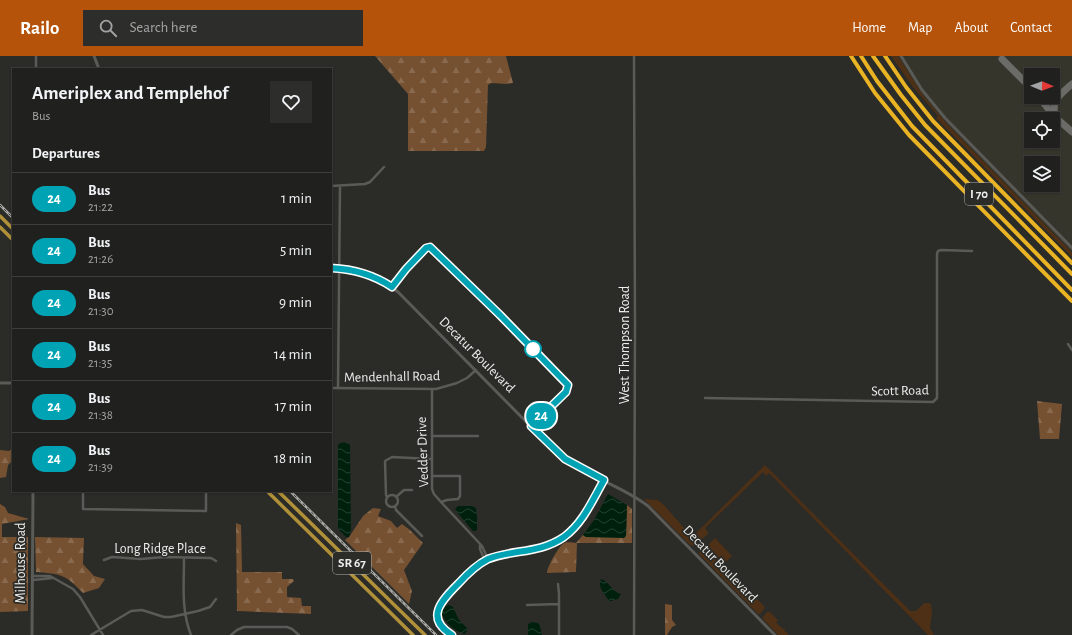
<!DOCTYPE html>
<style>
:root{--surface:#20201e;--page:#2d2d2b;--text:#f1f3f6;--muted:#a2a3a4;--line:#3d3e3c;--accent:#b45309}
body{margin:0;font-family:"Alegreya Sans",sans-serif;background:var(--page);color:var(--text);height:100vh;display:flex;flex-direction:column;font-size:15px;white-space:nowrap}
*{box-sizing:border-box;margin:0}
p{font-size:13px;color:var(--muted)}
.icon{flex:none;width:22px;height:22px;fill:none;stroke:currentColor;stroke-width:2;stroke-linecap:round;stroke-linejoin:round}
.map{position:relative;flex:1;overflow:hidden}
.side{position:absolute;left:12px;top:12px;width:320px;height:424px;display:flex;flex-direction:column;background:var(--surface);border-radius:0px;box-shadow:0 1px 3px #0004,0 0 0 1px var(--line)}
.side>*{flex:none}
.badge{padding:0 8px;border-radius:13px;font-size:14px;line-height:26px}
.needle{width:26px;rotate:91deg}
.buttons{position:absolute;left:1024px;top:12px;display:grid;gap:8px}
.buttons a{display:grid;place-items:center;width:36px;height:36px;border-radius:0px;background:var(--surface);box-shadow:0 1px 3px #0004,0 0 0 1px var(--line);font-size:20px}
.map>.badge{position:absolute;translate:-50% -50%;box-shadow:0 0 0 2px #fff}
h2{padding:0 20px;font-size:15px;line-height:36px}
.round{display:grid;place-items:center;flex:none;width:42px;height:42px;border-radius:0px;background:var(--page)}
.overview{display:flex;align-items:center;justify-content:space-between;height:68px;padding:0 20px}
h1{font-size:19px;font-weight:700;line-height:30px}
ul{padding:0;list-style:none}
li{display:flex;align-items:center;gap:12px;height:52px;padding:0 20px;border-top:1px solid var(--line)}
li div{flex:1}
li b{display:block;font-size:15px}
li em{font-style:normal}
li .badge{min-width:44px;font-weight:700;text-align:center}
header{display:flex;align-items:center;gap:24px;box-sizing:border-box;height:56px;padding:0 20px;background:var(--accent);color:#fff}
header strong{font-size:19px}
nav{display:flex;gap:22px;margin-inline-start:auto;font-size:14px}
.search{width:280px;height:36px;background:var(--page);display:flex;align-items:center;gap:10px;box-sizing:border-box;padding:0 14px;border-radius:0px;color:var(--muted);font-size:15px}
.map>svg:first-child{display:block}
.built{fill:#35352c;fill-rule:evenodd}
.grass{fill:#4d3015}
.forest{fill:url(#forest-firs)}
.water{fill:url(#water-waves)}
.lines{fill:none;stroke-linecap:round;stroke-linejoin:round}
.taxiway{stroke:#6b6b68;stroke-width:7}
.minor{stroke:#5a5b57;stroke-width:2.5}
.tertiary{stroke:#5a5b57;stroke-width:3}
.primary{stroke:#b09038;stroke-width:3.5}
.motorway{stroke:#e9b324;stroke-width:4}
.rail-casing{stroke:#ababa8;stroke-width:2.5}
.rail{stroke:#2b2b28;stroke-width:1;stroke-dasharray:3;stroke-linecap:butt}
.line-casing{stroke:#fff;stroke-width:9}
.line{stroke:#00a3b4;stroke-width:6}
.stop-dot{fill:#fff;stroke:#00a3b4;stroke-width:2}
.labels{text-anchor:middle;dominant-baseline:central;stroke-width:3.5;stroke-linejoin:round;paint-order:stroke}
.shield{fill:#2b2b28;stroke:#b2b2b0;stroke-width:1}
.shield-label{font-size:13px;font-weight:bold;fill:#ececea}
.street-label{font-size:14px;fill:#ececea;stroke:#2b2b28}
</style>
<header>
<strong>Railo</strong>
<div class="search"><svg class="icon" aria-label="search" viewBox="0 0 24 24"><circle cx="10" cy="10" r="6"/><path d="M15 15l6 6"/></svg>Search here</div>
<nav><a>Home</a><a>Map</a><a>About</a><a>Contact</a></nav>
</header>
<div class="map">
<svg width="1072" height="579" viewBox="0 0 1072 579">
<defs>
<pattern id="forest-firs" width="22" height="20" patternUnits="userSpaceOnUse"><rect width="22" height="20" fill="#755131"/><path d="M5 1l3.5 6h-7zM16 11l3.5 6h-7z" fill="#896a4f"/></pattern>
<pattern id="water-waves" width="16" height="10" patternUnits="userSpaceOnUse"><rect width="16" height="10" fill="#00200e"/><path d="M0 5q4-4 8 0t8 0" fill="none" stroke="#254131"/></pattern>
</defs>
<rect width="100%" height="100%" fill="#2b2b28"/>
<path class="built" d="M898 0H1072V196L947 68 923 39ZM1031 19H1053V41H1031ZM1031 63H1053V85H1031ZM1031 107H1053V129H1031Z"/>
<path class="grass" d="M891 0H898L923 39 947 68 1072 196V201L936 62 938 60 913 31Z
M765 409 910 555H916L924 547H929L931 548 932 556 930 572 934 579H928L769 417 766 420 763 416 705 472 708 476V478L694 490 690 489 644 443 658 444 664 449 692 481Z
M715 482 732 500 721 510 723 512 726 511 724 513 731 520 733 518 732 521 739 528 741 527 740 529 747 536 749 535 748 537 754 544 757 543 765 551 764 553 760 558H758L699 498 700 493 707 490Z
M767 556H770L778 564 776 566 783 573 786 572 784 574 789 579H778L763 563V561Z"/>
<path class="forest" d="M375 0H506L513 27 507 28 491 27 488 29 486 91 484 95H408V38Z
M1037 345 1062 348 1059 383H1040Z
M13 392V404L8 409 6 421 0 422V394L9 395Z
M0 448 5 451 8 457 29 463 2 468V481H28V555L0 556Z
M627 449 632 453V487H577L576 516 547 517C547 511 559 490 563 488 567 485 572 487 576 487L583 479 586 481 626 480Z
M373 452 381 453 378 460 391 465 397 472 402 468 410 474 423 487 404 514 412 535 409 548 345 484 349 481 363 460Z
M236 467 241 469 242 516H282V523H293L294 525 287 531V541L301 542 302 550H311V558L237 555Z
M35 481 84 482 83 508 94 520 105 523 99 532 83 537C65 518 61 518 36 516Z
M665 548 672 549V564L676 569 672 571 667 579H665Z"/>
<path class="water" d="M346 386 350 389 351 476 349 481H346L339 474 338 472V389L340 387Z
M608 438 627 449 626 480 624 482 586 481 583 479 594 464Z
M458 450H472L476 452 477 461V474L475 475H473L456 455 455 453Z
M601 523C609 525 612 536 621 538L618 543 611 545H609C605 538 597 531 601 523Z
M449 549 453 551 459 564 468 573 465 578C454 577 430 554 449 549Z
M532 566 538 567 540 570 542 579H528V568Z"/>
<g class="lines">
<path class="taxiway" d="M1002 3 1031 32
M1039 41 1054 60 1072 76
M1056 61C1049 46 1062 37 1072 28"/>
<path class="minor" d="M36 13V0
M331 130 365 128 370 126 384 111
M1068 288 1072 294
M331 332 436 333 457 327 467 322 476 314
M338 332 340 130
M432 333V433L434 438 441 446 482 490 488 503
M705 342 933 346 937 342V198L938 195 941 194 972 195
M432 380H478
M432 420H460V440L458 443 447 444 441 446
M83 435V453L206 455V435
M386 445a6 6 0 1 1 12 0a6 6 0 1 1-12 0Z
M387 441 386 439 385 405 392 401 431 403
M396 441 404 434H412
M395 450 396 454 422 480
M480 489V493L485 505
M184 502C184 528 181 554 191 579
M104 504 112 501 141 503 164 501 211 502 216 505
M33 520H50L73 533 80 541 103 579
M33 524 53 522
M558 528 559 538V579
M527 549 559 548
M91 579 131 555 142 554 164 561H171L198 555 210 551 216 543
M231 579 237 574 244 571H287L292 573 299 579
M452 579C424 562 442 544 458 528 466 519 474 510 485 504 510 493 538 498 561 483 582 469 592 446 604 424
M634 579 635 267 634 0"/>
<path class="tertiary" d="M94 0 99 13
M901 0 922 34 945 62 1072 192
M331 212C356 213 378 220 398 236L559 399C584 420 621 429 648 450L775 579
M0 327H13
M32 579 33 435"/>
<path class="primary" d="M0 160 13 173
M0 171 13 184
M267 435 413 579
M278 435 425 579"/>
<path class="motorway" d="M851 0 875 37 909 79 1072 245
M861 0 877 25 912 70 1072 234
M873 0 901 39 925 69 1072 218
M885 0 906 31 933 65 1072 207"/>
<g class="rail-casing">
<path id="rail" d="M0 149 13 162
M290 435 436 579"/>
</g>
<use href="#rail" class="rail"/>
</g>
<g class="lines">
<g class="line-casing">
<path id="line" d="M331 212C353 213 374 219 392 231L406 213 426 192 430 191 500 259 568 329 566 336 531 370 565 403 604 424C592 445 583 467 564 481 539 498 514 493 488 503 476 509 467 518 458 528 442 544 424 562 452 579"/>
</g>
<use href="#line" class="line"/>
</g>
<circle class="stop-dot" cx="533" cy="293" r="8"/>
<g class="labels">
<g class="shield">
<rect x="965" y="127" width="28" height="22" rx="3"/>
<rect x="333" y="496" width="38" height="22" rx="3"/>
</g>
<g class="shield-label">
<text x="979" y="138">I 70</text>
<text x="352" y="507">SR 67</text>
</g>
<g class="street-label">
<text transform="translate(625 289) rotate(-90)">West Thompson Road</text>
<text transform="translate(477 299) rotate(45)">Decatur Boulevard</text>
<text transform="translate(392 321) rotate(-1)">Mendenhall Road</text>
<text transform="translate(900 335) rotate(-1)">Scott Road</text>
<text transform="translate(423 396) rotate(-92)">Vedder Drive</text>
<text x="160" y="493">Long Ridge Place</text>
<text transform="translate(21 507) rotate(-90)">Milhouse Road</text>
<text transform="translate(720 508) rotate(46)">Decatur Boulevard</text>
</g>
</g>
</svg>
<div class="buttons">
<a><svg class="needle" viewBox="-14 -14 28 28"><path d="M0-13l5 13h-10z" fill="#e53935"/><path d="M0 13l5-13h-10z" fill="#a2a3a4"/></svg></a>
<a><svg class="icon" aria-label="locate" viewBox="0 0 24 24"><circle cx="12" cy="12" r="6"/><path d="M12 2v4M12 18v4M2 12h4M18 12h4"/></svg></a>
<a><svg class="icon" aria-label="layers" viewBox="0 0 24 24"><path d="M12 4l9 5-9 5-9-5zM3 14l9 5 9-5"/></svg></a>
</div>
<b class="badge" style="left:541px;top:360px;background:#00a3b4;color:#fff">24</b>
<section class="side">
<div class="overview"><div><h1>Ameriplex and Templehof</h1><p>Bus</p></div><a class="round"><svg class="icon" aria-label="heart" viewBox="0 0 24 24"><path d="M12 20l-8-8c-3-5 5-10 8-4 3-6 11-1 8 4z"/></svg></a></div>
<h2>Departures</h2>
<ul>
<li><span class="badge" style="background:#00a3b4;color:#fff">24</span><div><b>Bus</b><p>21:22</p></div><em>1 min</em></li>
<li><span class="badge" style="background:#00a3b4;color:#fff">24</span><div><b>Bus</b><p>21:26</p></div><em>5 min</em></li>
<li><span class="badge" style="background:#00a3b4;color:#fff">24</span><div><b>Bus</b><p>21:30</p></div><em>9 min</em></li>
<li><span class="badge" style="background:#00a3b4;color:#fff">24</span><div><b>Bus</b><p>21:35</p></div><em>14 min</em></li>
<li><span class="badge" style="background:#00a3b4;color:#fff">24</span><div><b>Bus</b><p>21:38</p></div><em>17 min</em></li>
<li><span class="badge" style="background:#00a3b4;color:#fff">24</span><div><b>Bus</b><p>21:39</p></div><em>18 min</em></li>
</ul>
</section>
</div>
